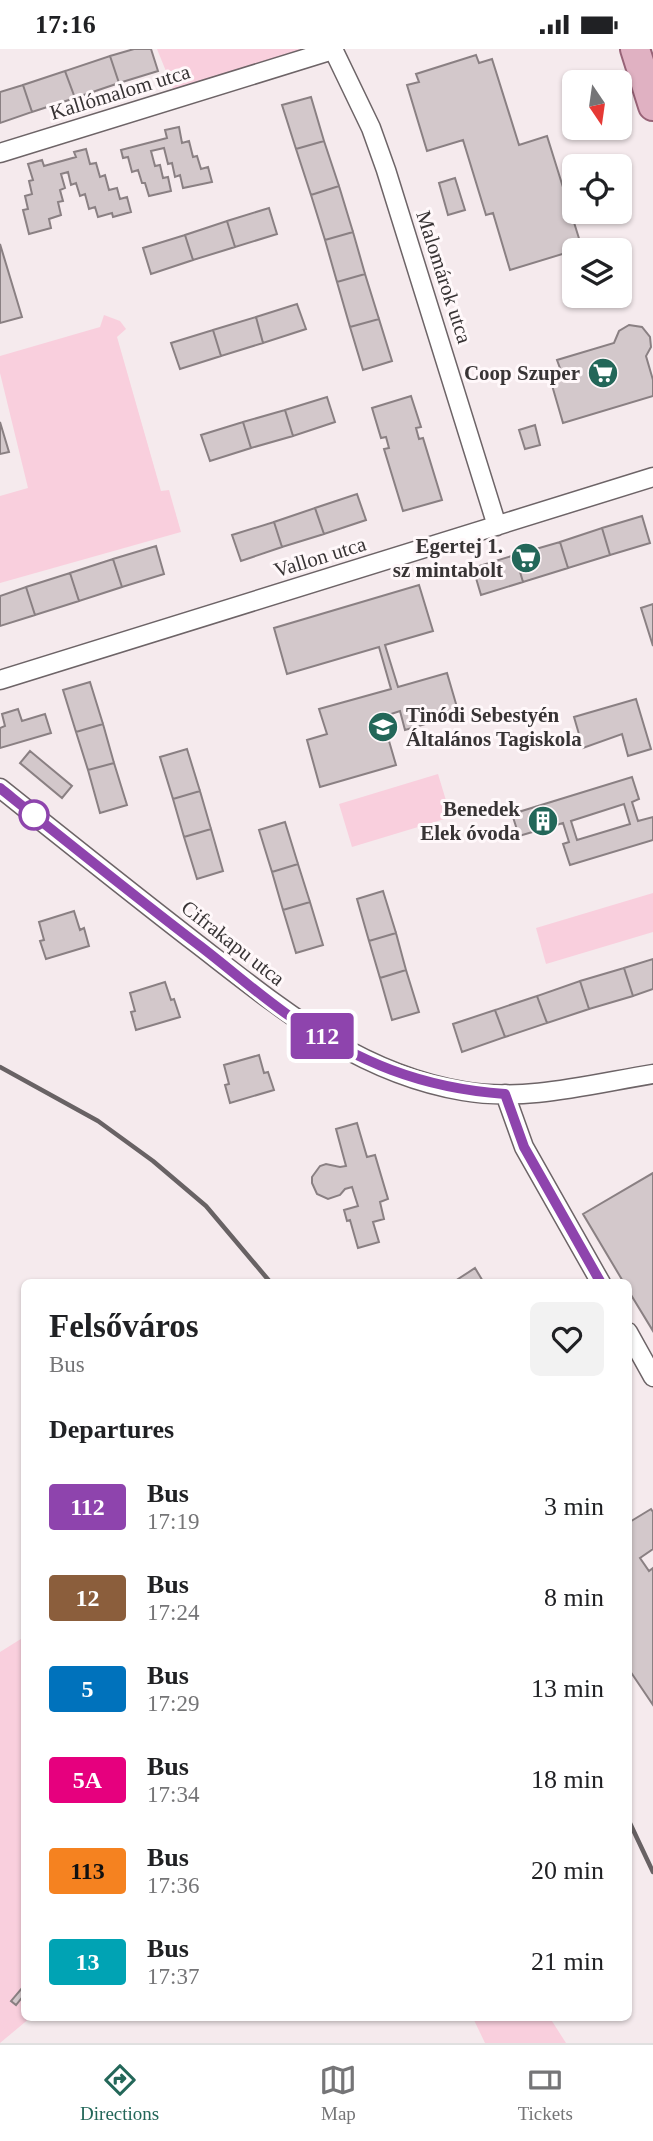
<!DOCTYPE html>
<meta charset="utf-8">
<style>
:root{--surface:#fff;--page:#f2f2f2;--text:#202124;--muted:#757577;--line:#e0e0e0;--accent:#236759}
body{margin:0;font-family:"Times New Roman",serif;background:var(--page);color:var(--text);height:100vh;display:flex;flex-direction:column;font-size:26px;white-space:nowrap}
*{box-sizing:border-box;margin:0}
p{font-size:23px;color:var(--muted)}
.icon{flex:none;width:38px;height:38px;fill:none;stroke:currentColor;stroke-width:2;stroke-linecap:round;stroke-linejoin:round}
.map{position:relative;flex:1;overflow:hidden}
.side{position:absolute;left:21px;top:1230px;width:611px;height:742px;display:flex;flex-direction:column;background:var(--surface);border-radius:10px;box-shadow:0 2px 5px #0004}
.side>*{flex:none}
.badge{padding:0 14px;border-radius:5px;font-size:24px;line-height:46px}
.needle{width:46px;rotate:167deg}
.controls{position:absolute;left:562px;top:21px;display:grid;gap:14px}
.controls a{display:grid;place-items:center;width:70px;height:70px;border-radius:10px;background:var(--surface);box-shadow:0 2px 5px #0004;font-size:35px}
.map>.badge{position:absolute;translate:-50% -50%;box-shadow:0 0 0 4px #fff}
h2{padding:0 28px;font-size:26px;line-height:63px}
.round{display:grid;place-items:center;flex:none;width:74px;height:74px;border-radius:10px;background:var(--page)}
.summary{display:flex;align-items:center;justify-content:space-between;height:119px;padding:0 28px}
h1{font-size:33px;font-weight:700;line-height:52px}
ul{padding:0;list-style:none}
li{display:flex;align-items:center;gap:21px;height:91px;padding:0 28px}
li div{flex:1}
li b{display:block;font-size:26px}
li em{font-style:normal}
li .badge{min-width:77px;font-weight:700;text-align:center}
.status{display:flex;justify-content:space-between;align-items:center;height:49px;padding:0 35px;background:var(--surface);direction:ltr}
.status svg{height:19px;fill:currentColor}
.tabs{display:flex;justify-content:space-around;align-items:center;height:98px;border-top:2px solid var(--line);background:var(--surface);font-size:19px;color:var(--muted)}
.tabs a{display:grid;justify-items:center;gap:4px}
.tabs .on{color:var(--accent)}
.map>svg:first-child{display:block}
.green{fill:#f9cfdd}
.building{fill:#d3c8cb;stroke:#8a8083;stroke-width:2;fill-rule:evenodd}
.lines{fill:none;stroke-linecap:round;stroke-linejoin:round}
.street-casing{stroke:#6d6467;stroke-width:21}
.primary-casing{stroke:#986377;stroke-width:32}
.street{stroke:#fff;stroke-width:18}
.primary{stroke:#e0b1c2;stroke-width:28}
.rail{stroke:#686264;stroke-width:4.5}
.line-casing{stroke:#fff;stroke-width:16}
.line{stroke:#8e44ad;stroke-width:10}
.stop-dot{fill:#fff;stroke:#8e44ad;stroke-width:3.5}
.labels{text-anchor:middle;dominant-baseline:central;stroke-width:6;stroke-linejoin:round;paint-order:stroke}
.street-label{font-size:21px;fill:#383435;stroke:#fff8fa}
.poi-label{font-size:21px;font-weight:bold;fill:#383435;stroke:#fff8fa;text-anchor:end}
</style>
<div class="status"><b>17:16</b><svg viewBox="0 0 49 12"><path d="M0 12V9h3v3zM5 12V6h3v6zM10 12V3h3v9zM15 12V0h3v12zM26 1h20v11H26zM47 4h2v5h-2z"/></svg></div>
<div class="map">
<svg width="653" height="1994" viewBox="0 0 653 1994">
<rect width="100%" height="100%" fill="#f5eaed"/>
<path class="green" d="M157 0H303L282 9 174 42Z
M104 266 120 272 126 280 117 288 161 442 169 441 181 483 0 534V447L28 439 0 324V307L100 278Z
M438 725 451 768 352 798 339 755Z
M653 844V883L546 915 536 879Z
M24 1588V1969H30L0 1994V1603Z
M473 1969H550L566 1994H485Z"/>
<path class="building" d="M134 0H151L158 22 119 34 110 7Z
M476 6 479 14 492 10 519 96 547 87 582 199 510 221 493 164 486 166 463 91 427 102 407 36 419 33 416 25Z
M110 7 119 34 75 49 65 22Z
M65 22 75 49 32 63 23 36Z
M23 36 32 63 0 74V43Z
M311 48 324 92 296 100 282 56Z
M179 78 182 94 189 92 193 108 197 107 201 120 208 118 212 133 183 139 180 126 175 128 172 114 168 115 164 99 151 102 155 117 160 116 163 129 168 128 171 142 149 147 145 134H142L138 121 132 123 128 108 123 109 121 101 167 89 165 81Z
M324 92 339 137 311 146 296 100Z
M86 100 90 115 96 114 100 128 105 126 109 141 117 139 120 150 127 148 131 163 113 168 112 164 98 168 95 158 89 160 85 145 80 147 76 134 71 136 68 123 61 125 65 139 60 141 63 152 58 153 61 166 49 170 51 179 29 185 23 161 28 160 25 147 32 145 29 132 33 131 28 115 42 111 44 117 76 108 74 103Z
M455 129 465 161 448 166 439 134Z
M339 137 353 183 325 191 311 146Z
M269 159 277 185 235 198 227 172Z
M227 172 235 198 193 211 185 186Z
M353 183 365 225 337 233 325 191Z
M185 186 193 211 151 225 143 199Z
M0 195 22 268 0 274Z
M365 225 379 270 350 278 337 233Z
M297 255 306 280 263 294 256 268Z
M256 268 263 294 221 307 213 281Z
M379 270 392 312 363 321 350 278Z
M629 276 642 278 650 288 651 298 646 307 653 331V347L563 374 549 326 561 322 557 311 614 294 619 282Z
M213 281 221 307 180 320 171 294Z
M411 347 421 378 416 379 419 390 423 389 442 451 403 462 384 400 389 399 386 388 381 389 372 359Z
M327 348 335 373 293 387 285 361Z
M285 361 293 387 251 399 243 373Z
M0 373 9 403 0 405Z
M243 373 251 399 210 412 201 386Z
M535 376 540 396 525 400 519 381Z
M357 445 366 471 324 485 315 459Z
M315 459 324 485 282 498 274 473Z
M642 467 650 494 610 506 602 479Z
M274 473 282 498 241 512 232 486Z
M602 479 610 506 568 519 560 493Z
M560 493 568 519 523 533 515 506Z
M156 497 164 525 122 538 113 510Z
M515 506 523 533 481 546 473 519Z
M113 510 122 538 79 552 70 524Z
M70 524 79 552 35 566 26 538Z
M419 536 433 582 385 596 398 638 447 624 459 665 405 681 400 662 382 668 396 716 320 738 307 691 327 685 319 660 391 640 379 598 287 625 274 579Z
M26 538 35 566 0 577V547Z
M653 555V597L641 559Z
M90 633 103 675 76 683 63 641Z
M636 650 651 700 628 707 622 685 583 699 574 668Z
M18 660 22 672 45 665 51 684 0 699V679L5 677 2 665Z
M103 675 114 714 88 721 76 683Z
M187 700 200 742 173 750 160 708Z
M30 702 72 737 62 749 20 714Z
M114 714 127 756 100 764 88 721Z
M632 728 639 750 632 753 638 772 653 768V791L570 816 563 795 569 793 563 774 519 787 512 765ZM624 755 630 775 577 791 571 772Z
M200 742 211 780 184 788 173 750Z
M285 773 298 815 272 823 259 781Z
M211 780 223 822 197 830 184 788Z
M298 815 310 853 283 861 272 823Z
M383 842 396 884 369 892 357 850Z
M310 853 323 896 296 904 283 861Z
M74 862 80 881 84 879 89 897 46 910 40 892 44 891 39 873Z
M396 884 406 921 380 929 369 892Z
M653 910V940L633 947 624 919Z
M624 919 633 947 589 960 580 932Z
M406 921 419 963 392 971 380 929Z
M580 932 589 960 547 974 537 947Z
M165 933 171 951 174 950 180 968 136 981 131 963 135 962 130 944Z
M537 947 547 974 505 988 495 961Z
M495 961 505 988 462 1003 453 975Z
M259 1006 264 1024 268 1023 274 1041 230 1054 225 1036 229 1035 224 1016Z
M357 1074 367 1108 375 1106 388 1150 380 1153 384 1170 373 1173 379 1193 358 1199 350 1171 347 1172 344 1161 358 1157 352 1138 345 1140 340 1146 328 1150 317 1145 312 1134V1128L320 1117 326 1115 340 1118 346 1117 336 1080Z
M653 1124V1282L628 1241V1234H624L583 1165Z
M475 1219 484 1234H452Z
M651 1460 653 1463V1500L640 1509 649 1522 653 1519V1656L628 1619V1474Z
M22 1939 24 1946 16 1956 11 1952Z"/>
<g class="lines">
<g class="street-casing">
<path id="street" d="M333 0 371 79 386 121 497 477
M0 104 333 1
M0 631 653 428
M0 739C65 791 130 843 196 894 279 958 356 1024 463 1042 526 1053 591 1035 653 1025
M505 1045 524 1098 601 1234
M628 1283 653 1328"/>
</g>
<g class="primary-casing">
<path id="primary" d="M635 0 653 57"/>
</g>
<use href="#street" class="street"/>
<use href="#primary" class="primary"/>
<path class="rail" d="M0 1018 98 1072 153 1112 206 1157 271 1234
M628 1770 653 1823"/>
</g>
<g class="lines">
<g class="line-casing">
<path id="line" d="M0 739C66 792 133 846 200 897 230 920 258 945 288 966 358 1013 421 1039 505 1045L524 1098 601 1234"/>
</g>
<use href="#line" class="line"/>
</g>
<defs>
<g id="supermarket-disc" transform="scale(1.575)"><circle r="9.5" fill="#236759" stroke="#fff8fa"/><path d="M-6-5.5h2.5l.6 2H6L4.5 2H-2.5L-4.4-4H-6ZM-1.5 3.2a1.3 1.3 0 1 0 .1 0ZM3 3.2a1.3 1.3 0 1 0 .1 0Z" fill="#fff"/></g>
<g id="school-disc" transform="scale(1.575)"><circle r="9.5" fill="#236759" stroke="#fff8fa"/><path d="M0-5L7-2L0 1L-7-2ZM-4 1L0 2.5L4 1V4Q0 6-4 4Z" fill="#fff"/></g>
<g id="building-disc" transform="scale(1.575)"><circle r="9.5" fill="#236759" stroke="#fff8fa"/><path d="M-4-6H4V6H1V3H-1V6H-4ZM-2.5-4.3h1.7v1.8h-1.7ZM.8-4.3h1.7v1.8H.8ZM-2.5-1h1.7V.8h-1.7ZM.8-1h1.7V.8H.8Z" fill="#fff"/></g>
</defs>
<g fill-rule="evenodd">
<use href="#supermarket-disc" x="603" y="324"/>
<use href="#supermarket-disc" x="526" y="509"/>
<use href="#school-disc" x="383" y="678"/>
<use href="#building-disc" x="543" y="772"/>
</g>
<circle class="stop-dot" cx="34" cy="766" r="14"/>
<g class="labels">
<g class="street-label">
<text transform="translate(120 43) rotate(-17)">Kallómalom utca</text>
<text transform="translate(444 228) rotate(72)">Malomárok utca</text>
<text transform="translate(320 508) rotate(-17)">Vallon utca</text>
<text transform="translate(233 894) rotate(38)">Cifrakapu utca</text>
</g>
<g class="poi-label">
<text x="580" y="324">Coop Szuper</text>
<text x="503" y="497">Egertej 1.<tspan x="503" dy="24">sz mintabolt</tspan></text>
<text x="406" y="666" text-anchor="start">Tinódi Sebestyén<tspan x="406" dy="24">Általános Tagiskola</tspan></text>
<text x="520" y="760">Benedek<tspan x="520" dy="24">Elek óvoda</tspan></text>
</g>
</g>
</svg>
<div class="controls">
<a><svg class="needle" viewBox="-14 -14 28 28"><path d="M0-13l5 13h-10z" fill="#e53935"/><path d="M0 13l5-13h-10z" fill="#757577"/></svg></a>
<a><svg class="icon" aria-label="locate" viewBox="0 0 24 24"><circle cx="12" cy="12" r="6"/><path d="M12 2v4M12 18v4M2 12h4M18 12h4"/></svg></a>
<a><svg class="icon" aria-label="layers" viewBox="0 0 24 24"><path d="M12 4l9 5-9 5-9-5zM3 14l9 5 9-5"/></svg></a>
</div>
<b class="badge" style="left:322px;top:987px;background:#8e44ad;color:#fff">112</b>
<section class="side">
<div class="summary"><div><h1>Felsőváros</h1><p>Bus</p></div><a class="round"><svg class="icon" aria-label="heart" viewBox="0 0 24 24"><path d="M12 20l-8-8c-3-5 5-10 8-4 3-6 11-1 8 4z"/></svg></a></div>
<h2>Departures</h2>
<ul>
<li><span class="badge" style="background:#8e44ad;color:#fff">112</span><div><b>Bus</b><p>17:19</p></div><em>3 min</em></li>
<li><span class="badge" style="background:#8b5e3c;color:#fff">12</span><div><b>Bus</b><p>17:24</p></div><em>8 min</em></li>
<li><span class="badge" style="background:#0072bc;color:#fff">5</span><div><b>Bus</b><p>17:29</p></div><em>13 min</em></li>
<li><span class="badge" style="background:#e6007e;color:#fff">5A</span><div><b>Bus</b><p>17:34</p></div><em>18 min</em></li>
<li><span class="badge" style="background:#f58220;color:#111">113</span><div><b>Bus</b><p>17:36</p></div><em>20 min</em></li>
<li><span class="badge" style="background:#00a3b4;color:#fff">13</span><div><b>Bus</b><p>17:37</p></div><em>21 min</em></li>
</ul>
</section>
</div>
<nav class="tabs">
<a class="on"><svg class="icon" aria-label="directions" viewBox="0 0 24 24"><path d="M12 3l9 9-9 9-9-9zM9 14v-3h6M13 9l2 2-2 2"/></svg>Directions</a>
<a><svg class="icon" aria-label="map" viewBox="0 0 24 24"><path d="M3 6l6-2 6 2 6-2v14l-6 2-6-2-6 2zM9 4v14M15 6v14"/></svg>Map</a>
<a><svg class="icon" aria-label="tickets" viewBox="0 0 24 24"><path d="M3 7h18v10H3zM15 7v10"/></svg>Tickets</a>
</nav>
